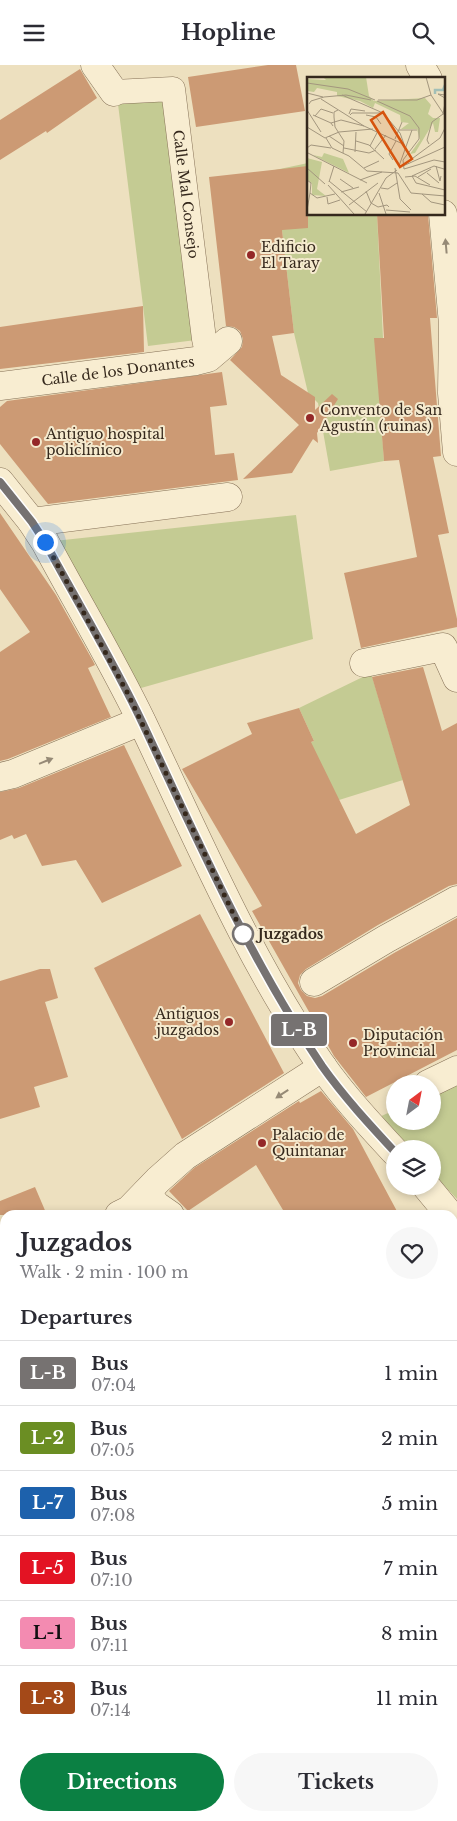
<!DOCTYPE html>
<meta charset="utf-8">
<style>
:root{--surface:#fff;--page:#f7f7f7;--text:#2b2b33;--muted:#7c7c81;--line:#e1e1e2;--accent:#0b8043}
body{margin:0;font-family:"Libre Baskerville",serif;background:var(--page);color:var(--text);height:100vh;display:flex;flex-direction:column;font-size:19px;white-space:nowrap}
*{box-sizing:border-box;margin:0}
p{font-size:16px;color:var(--muted)}
.icon{flex:none;width:28px;height:28px;fill:none;stroke:currentColor;stroke-width:2;stroke-linecap:round;stroke-linejoin:round}
.map{position:relative;flex:1;overflow:hidden}
.panel{position:absolute;left:0px;top:1145px;width:458px;height:611px;display:flex;flex-direction:column;background:var(--surface);border-radius:15px 15px 0 0;box-shadow:0 2px 8px #0003}
.panel>*{flex:none}
.badge{padding:0 10px;border-radius:4px;font-size:18px;line-height:32px}
.needle{width:32px;rotate:32deg}
.tools{position:absolute;left:386px;top:1010px;display:grid;gap:10px}
.tools a{display:grid;place-items:center;width:55px;height:55px;border-radius:50%;background:var(--surface);box-shadow:0 2px 8px #0003;font-size:25px}
.you{position:absolute;width:25px;height:25px;margin:-12px;border:4px solid #fff;border-radius:50%;background:#1a73e8;box-shadow:0 0 0 8px #1a73e833}
.map>.badge{position:absolute;translate:-50% -50%;box-shadow:0 0 0 2px #fff}
h2{padding:0 20px;font-size:19px;line-height:45px}
.round{display:grid;place-items:center;flex:none;width:52px;height:52px;border-radius:26px;background:var(--page)}
.head{display:flex;align-items:center;justify-content:space-between;height:85px;padding:0 20px}
h1{font-size:24px;font-weight:700;line-height:38px}
.button{display:flex;gap:10px;margin-top:auto;padding:10px 20px}
.button a{flex:1;height:58px;border-radius:30px;background:var(--accent);color:#fff;font-size:20px;font-weight:700;line-height:58px;text-align:center}
.button a+a{background:var(--page);color:var(--text)}
ul{padding:0;list-style:none}
li{display:flex;align-items:center;gap:15px;height:65px;padding:0 20px;border-top:1px solid var(--line)}
li div{flex:1}
li b{display:block;font-size:19px}
li em{font-style:normal}
li .badge{min-width:55px;font-weight:700;text-align:center}
header{display:flex;justify-content:space-between;align-items:center;height:65px;padding:0 20px;background:var(--surface);font-size:22px;font-weight:700}
.map>svg:first-child{display:block}
.green{fill:#c4cb93}
.building{fill:#cc9a74}
.lines{fill:none;stroke-linecap:round;stroke-linejoin:round}
.service-casing{stroke:#867157;stroke-width:16}
.pedestrian-casing{stroke:#867157;stroke-width:25}
.minor-casing{stroke:#867157;stroke-width:29}
.tertiary-casing{stroke:#867157;stroke-width:29}
.primary-casing{stroke:#533f2c;stroke-width:29}
.service{stroke:#f8edd1;stroke-width:15}
.pedestrian{stroke:#f8edd1;stroke-width:24}
.minor{stroke:#f8edd1;stroke-width:28}
.tertiary{stroke:#f8edd1;stroke-width:28}
.primary{stroke:#f1d695;stroke-width:28}
.oneway{fill:#968a76}
.line-casing{stroke:#fff;stroke-width:11}
.line{stroke:#767271;stroke-width:8}
.walk{stroke:#35281c;stroke-width:5;stroke-dasharray:0 9}
.poi-dot{fill:#942828;stroke:#f5eace;stroke-width:2}
.stop-dot{fill:#fff;stroke:#767271;stroke-width:2.5}
.labels{text-anchor:middle;dominant-baseline:central;stroke-width:4;stroke-linejoin:round;paint-order:stroke}
.street-label{font-size:14px;fill:#35281c;stroke:#f5eace}
.poi-label{font-size:14px;fill:#35281c;stroke:#f5eace;text-anchor:start}
.stop-label{font-size:14px;font-weight:bold;fill:#35281c;stroke:#f5eace;text-anchor:start}
.inset-river{fill:none;stroke:#a2bfb7;stroke-width:2.5}
.inset-road{fill:none;stroke:#a3967e;stroke-width:1}
.view{fill:#d6540e;fill-opacity:0.15;stroke:#d6540e;stroke-width:2.5}
.inset-edge{fill:none;stroke:#35281c;stroke-width:2.5}
</style>
<header><svg class="icon" aria-label="menu" viewBox="0 0 24 24"><path d="M4 6h16M4 12h16M4 18h16"/></svg>Hopline<svg class="icon" aria-label="search" viewBox="0 0 24 24"><circle cx="10" cy="10" r="6"/><path d="M15 15l6 6"/></svg></header>
<div class="map">
<svg width="457" height="1756" viewBox="0 0 457 1756">
<rect width="100%" height="100%" fill="#ede0bf"/>
<path class="green" d="M173 24 204 274 148 281 117 31Z
M308 98V149H377L383 273H375L384 396 330 406 318 338 308 328 294 268 275 105Z
M296 450 313 574 127 627 45 477Z
M371 608 403 715 339 735 298 683 314 676 299 643Z
M457 1014V1134L433 1109 432 1084H409L379 1052 395 1045V1056H432L433 1026Z"/>
<path class="building" d="M268 0H296L305 46 196 62 188 12Z
M80 4 97 33 47 68 46 66 0 95V55Z
M308 101V163L282 165 294 268 272 271 281 310 315 332V345L332 329 338 334 317 368 318 378 313 374 292 408 243 414 299 360 230 295 242 282 243 274 240 266 234 262 226 261 209 112Z
M377 149H428L437 253H430L441 391 433 392 449 468 438 470 457 554V562L361 583 344 508 417 492 399 395 384 396 374 273H384Z
M143 241 144 287 0 304V262Z
M222 307 227 340 210 342 215 390 234 388 238 415 48 439 0 379V342L7 336Z
M0 448 56 530 93 596 95 600 88 603 111 652 8 694 0 696V587L30 567 0 524Z
M423 602 442 666 457 658V819L449 821 378 860 306 904 300 910 298 918 301 925 307 931 315 933 322 931 394 888 457 853V985L366 1032 334 991 252 846 262 841 182 704 252 669 247 658 299 643 314 676 311 677 356 769 410 740 372 612Z
M124 680 182 801 102 838 76 795 42 801 26 769 14 774 12 770 0 775V727L19 723Z
M200 849 284 1008 182 1074 94 903Z
M40 904H50L58 933 45 937 68 1012 34 1022 40 1042 0 1054V916Z
M321 1026 353 1064 399 1150H286L256 1100 188 1146 169 1126 194 1103 299 1036 300 1038Z
M35 1122 47 1150H0V1136Z"/>
<g class="lines">
<g class="service-casing">
<path id="service" d="M231 1756V1751"/>
</g>
<g class="pedestrian-casing">
<g id="pedestrian">
<path id="s1" d="M114 27 173 24 204 274 208 293"/>
</g>
</g>
<g class="minor-casing">
<g id="minor">
<path d="M95 0 114 27"/>
<path d="M420 0 428 14"/>
<path d="M443 149 453 259 452 328 457 387"/>
<path id="s2" d="M0 321 196 296 208 293 228 276"/>
<path d="M0 417 32 457 45 477C77 537 112 595 142 657 198 774 248 894 322 1001 344 1032 370 1060 395 1087"/>
<path d="M32 457 228 432"/>
<path d="M364 598 443 582 457 613"/>
<path d="M0 712 13 709 141 656"/>
<path d="M314 917 386 874 457 835"/>
<path d="M428 1019 457 1005"/>
<path d="M426 1121 450 1150"/>
<path d="M146 1128 157 1141 170 1150"/>
<path d="M119 1150 129 1145 158 1115 185 1091 323 1002"/>
<path d="M0 1200 5 1198"/>
<path d="M0 1294H5"/>
<path d="M452 1740 457 1739"/>
</g>
</g>
<g class="tertiary-casing">
<path id="tertiary" d="M452 1399 457 1397
M0 1683 5 1680
M0 1747 6 1756"/>
</g>
<g class="primary-casing">
<path id="primary" d="M452 1455 457 1453
M167 1751 170 1756
M113 1756 115 1751"/>
</g>
<use href="#service" class="service"/>
<use href="#pedestrian" class="pedestrian"/>
<use href="#minor" class="minor"/>
<use href="#tertiary" class="tertiary"/>
<use href="#primary" class="primary"/>
</g>
<defs><path id="oneway-solid" d="M-6-.8H1V-3.2L6.5 0L1 3.2V.8H-6Z" transform="scale(1.25)"/></defs>
<g class="oneway">
<use href="#oneway-solid" transform="translate(446 181) rotate(-95)"/>
<use href="#oneway-solid" transform="translate(46 696) rotate(-22)"/>
<use href="#oneway-solid" transform="translate(282 1029) rotate(147)"/>
</g>
<g class="lines">
<g class="line-casing">
<path id="line" d="M0 417 32 457 45 477C77 537 113 595 142 657 197 774 249 893 322 1001 344 1032 370 1060 395 1087"/>
</g>
<use href="#line" class="line"/>
<path class="walk" d="M45 477 127 627 243 869"/>
</g>
<g class="poi-dot">
<circle cx="251" cy="190" r="5"/>
<circle cx="310" cy="353" r="5"/>
<circle cx="36" cy="377" r="5"/>
<circle cx="229" cy="957" r="5"/>
<circle cx="353" cy="978" r="5"/>
<circle cx="262" cy="1078" r="5"/>
</g>
<circle class="stop-dot" cx="243" cy="869" r="10"/>
<g class="labels">
<g class="street-label">
<text stroke="none"><textPath href="#s1" startOffset="165">Calle Mal Consejo</textPath></text>
<text stroke="none"><textPath href="#s2" startOffset="119">Calle de los Donantes</textPath></text>
</g>
<g class="poi-label">
<text x="261" y="182">Edificio<tspan x="261" dy="16">El Taray</tspan></text>
<text x="320" y="345">Convento de San<tspan x="320" dy="16">Agustín (ruinas)</tspan></text>
<text x="46" y="369">Antiguo hospital<tspan x="46" dy="16">policlínico</tspan></text>
<text x="219" y="949" text-anchor="end">Antiguos<tspan x="219" dy="16">juzgados</tspan></text>
<text x="363" y="970">Diputación<tspan x="363" dy="16">Provincial</tspan></text>
<text x="272" y="1070">Palacio de<tspan x="272" dy="16">Quintanar</tspan></text>
</g>
<g class="stop-label">
<text x="258" y="869">Juzgados</text>
</g>
</g>
<g transform="translate(307 12)">
<rect width="138" height="138" fill="#ede0bf"/>
<path d="M16 0H59L62 19 67 24 118 21 124 28 121 37 126 41H133L131 55H128L126 46 108 76 103 77 113 63 110 52H94L102 46 94 45 93 38 68 26 66 31 53 24 30 19V15L10 11 7 15 0 14V2L19 3ZM17 76 36 82 42 96 6 78 15 80ZM0 81 15 85 10 112 19 119 5 118V107L0 102Z" fill="#c4cb93"/>
<path class="inset-river" d="M128 17V13H136L138 8"/>
<path class="inset-road" d="M119 0 124 18M0 6 41 12 68 23M0 16 16 20M35 18 76 36 93 56 97 67M138 18 131 17 138 21M14 22 57 49M71 23H110L124 18 138 39M70 24 103 39 112 51V62L96 83 97 92 127 83 138 85M2 27 4 24 17 20 39 18 64 23M0 33 14 55M31 33 27 35V40L28 50 37 64 36 76M42 37 44 32 58 34M6 38 24 46 26 49M43 38 45 36H74M59 38 69 40 74 47M8 39 14 32 26 36M24 46 34 43 57 49 98 68M0 50 18 61 32 55 66 52M92 53H110M22 59 37 69M19 61 25 71 42 79 60 94 91 96 104 116 138 119M88 62 95 45M49 64 62 68 77 82M122 67 120 63 125 45 136 37 138 26M63 69 71 54M0 71 4 68 24 71M37 71 62 76 69 73M68 72 79 58M48 75 49 55M1 76 60 106M86 83 82 77 89 64M102 84 133 61 138 51M92 89 105 53M96 89 138 70M129 89 133 104 134 99M0 91 18 107M57 91 72 84M88 91 93 122 104 133M120 96 132 106M105 99 109 106 138 113M105 99 127 89 137 92M98 100 108 99 123 108M111 100 124 92M33 102 46 111M0 103 4 106 3 116M53 103 75 95M22 104 60 135M22 105 27 89M21 108 47 137M74 111 81 112 90 106M59 114 64 126 71 130 80 128 82 130M34 115 52 110M72 116 79 137M115 117 124 125 138 128M20 120 21 127 33 123M42 128 71 106M0 133 3 116 10 121 28 117M79 133 103 135M58 137 79 101 90 93"/>
<path class="view" d="M76 35 105 82 93 90 64 43Z"/>
<rect width="138" height="138" class="inset-edge"/>
</g>
</svg>
<div class="tools">
<a><svg class="needle" viewBox="-14 -14 28 28"><path d="M0-13l5 13h-10z" fill="#e53935"/><path d="M0 13l5-13h-10z" fill="#7c7c81"/></svg></a>
<a><svg class="icon" aria-label="layers" viewBox="0 0 24 24"><path d="M12 4l9 5-9 5-9-5zM3 14l9 5 9-5"/></svg></a>
</div>
<div class="you" style="left:45px;top:477px"></div>
<b class="badge" style="left:299px;top:965px;background:#767271;color:#fff">L-B</b>
<section class="panel">
<div class="head"><div><h1>Juzgados</h1><p>Walk · 2 min · 100 m</p></div><a class="round"><svg class="icon" aria-label="heart" viewBox="0 0 24 24"><path d="M12 20l-8-8c-3-5 5-10 8-4 3-6 11-1 8 4z"/></svg></a></div>
<h2>Departures</h2>
<ul>
<li><span class="badge" style="background:#767271;color:#fff">L-B</span><div><b>Bus</b><p>07:04</p></div><em>1 min</em></li>
<li><span class="badge" style="background:#6b8e23;color:#fff">L-2</span><div><b>Bus</b><p>07:05</p></div><em>2 min</em></li>
<li><span class="badge" style="background:#1d61ac;color:#fff">L-7</span><div><b>Bus</b><p>07:08</p></div><em>5 min</em></li>
<li><span class="badge" style="background:#e31323;color:#fff">L-5</span><div><b>Bus</b><p>07:10</p></div><em>7 min</em></li>
<li><span class="badge" style="background:#f38bb1;color:#111">L-1</span><div><b>Bus</b><p>07:11</p></div><em>8 min</em></li>
<li><span class="badge" style="background:#a44918;color:#fff">L-3</span><div><b>Bus</b><p>07:14</p></div><em>11 min</em></li>
</ul>
<div class="button"><a>Directions</a><a>Tickets</a></div>
</section>
</div>
